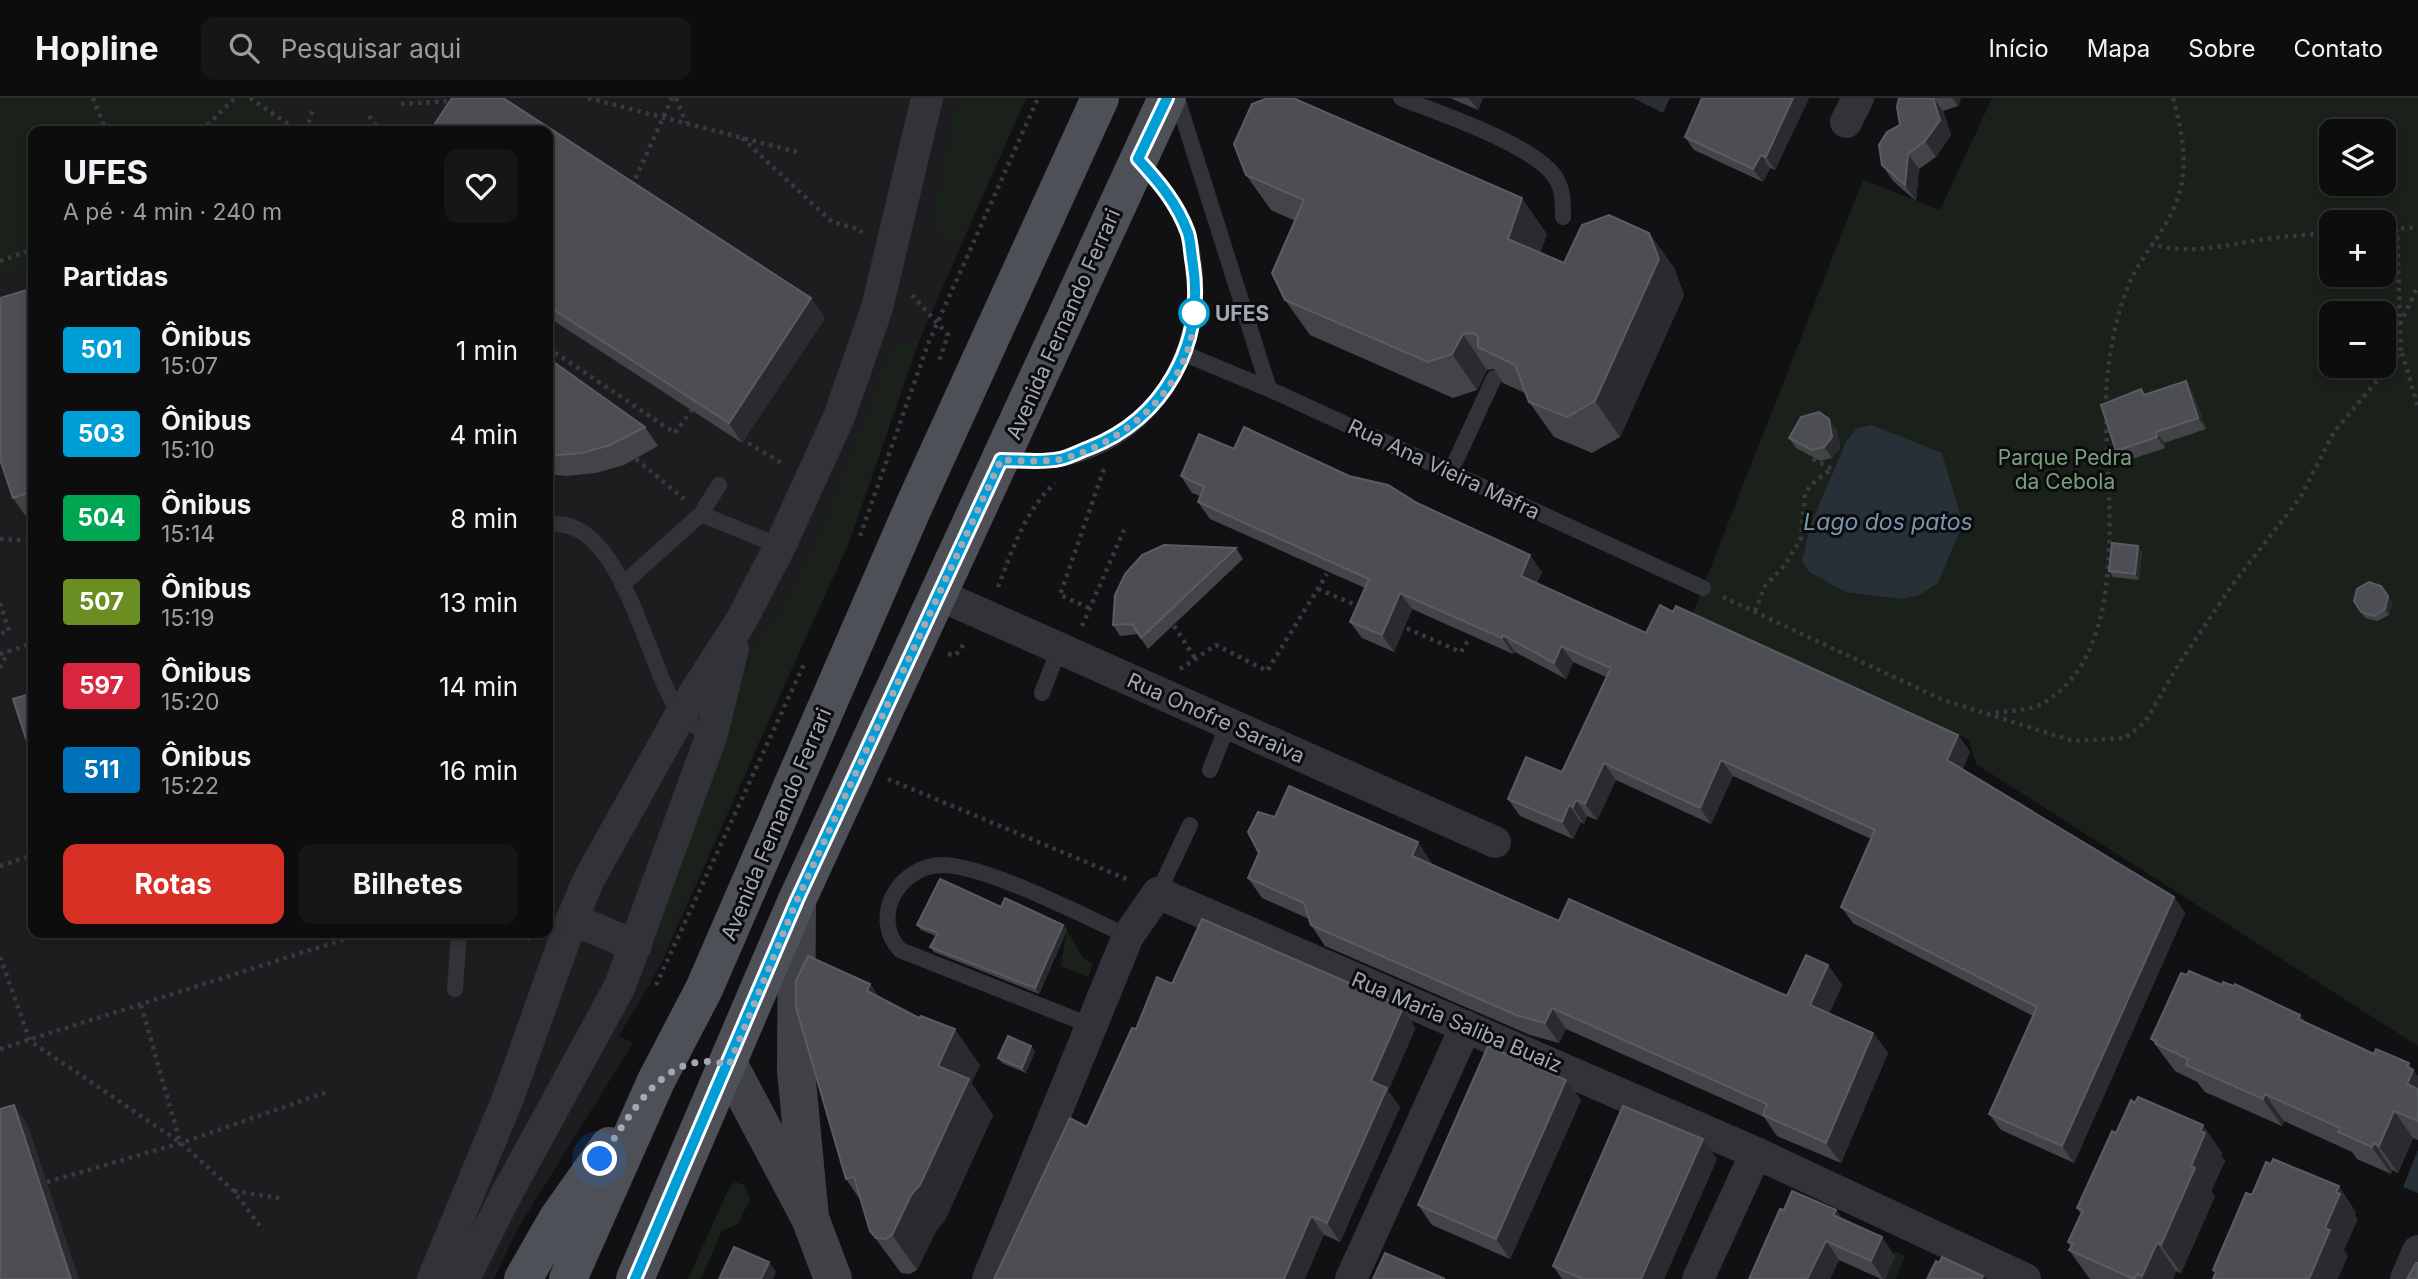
<!DOCTYPE html>
<html lang="pt">
<meta charset="utf-8">
<style>
:root{--surface:#0d0d0e;--page:#161617;--text:#f1f3f6;--muted:#9a9c9e;--line:#2d2d2e;--accent:#d93025}
body{margin:0;font-family:Inter,sans-serif;background:var(--page);color:var(--text);height:100vh;display:flex;flex-direction:column;font-size:26px;white-space:nowrap}
*{box-sizing:border-box;margin:0}
p{font-size:23px;color:var(--muted)}
.icon{flex:none;width:38px;height:38px;fill:none;stroke:currentColor;stroke-width:2;stroke-linecap:round;stroke-linejoin:round}
.map{position:relative;flex:1;overflow:hidden}
.drawer{position:absolute;left:28px;top:28px;width:525px;height:812px;display:flex;flex-direction:column;background:var(--surface);border-radius:14px;box-shadow:0 4px 10px #0003,0 0 0 2px var(--line)}
.drawer>*{flex:none}
.badge{padding:0 14px;border-radius:5px;font-size:24px;line-height:46px}
.fabs{position:absolute;left:2319px;top:21px;display:grid;gap:14px}
.fabs a{display:grid;place-items:center;width:77px;height:77px;border-radius:14px;background:var(--surface);box-shadow:0 4px 10px #0003,0 0 0 2px var(--line);font-size:35px}
.you{position:absolute;width:35px;height:35px;margin:-18px;border:5px solid #fff;border-radius:50%;background:#1a73e8;box-shadow:0 0 0 10px #1a73e833}
.map>.badge{position:absolute;translate:-50% -50%;box-shadow:0 0 0 4px #fff}
h2{padding:0 35px;font-size:26px;line-height:63px}
.round{display:grid;place-items:center;flex:none;width:74px;height:74px;border-radius:14px;background:var(--page)}
.overview{display:flex;align-items:center;justify-content:space-between;height:119px;padding:0 35px}
h1{font-size:33px;font-weight:700;line-height:52px}
.primary-button{display:flex;gap:14px;margin-top:auto;padding:14px 35px}
.primary-button a{flex:1;height:80px;border-radius:14px;background:var(--accent);color:#fff;font-size:28px;font-weight:700;line-height:80px;text-align:center}
.primary-button a+a{background:var(--page);color:var(--text)}
ul{padding:0;list-style:none}
li{display:flex;align-items:center;gap:21px;height:84px;padding:0 35px}
li div{flex:1}
li b{display:block;font-size:26px}
li em{font-style:normal}
li .badge{min-width:77px;font-weight:700;text-align:center}
header{display:flex;align-items:center;gap:42px;box-sizing:border-box;height:98px;padding:0 35px;background:var(--surface);border-bottom:2px solid var(--line)}
header strong{font-size:33px}
nav{display:flex;gap:38px;margin-inline-start:auto;font-size:24px}
.search{width:490px;height:63px;background:var(--page);display:flex;align-items:center;gap:18px;box-sizing:border-box;padding:0 24px;border-radius:14px;color:var(--muted);font-size:26px}
.map>svg:first-child{display:block}
.built{fill:#1d1d20;fill-rule:evenodd}
.green{fill:#19211a;fill-rule:evenodd}
.water{fill:#273037}
.lines{fill:none;stroke-linecap:round;stroke-linejoin:round}
.path{stroke:#383a3f;stroke-width:4.5;stroke-dasharray:3.5 5;stroke-linecap:butt}
.lane{stroke:#323338;stroke-width:16}
.street{stroke:#323338;stroke-width:32}
.secondary{stroke:#404248;stroke-width:38}
.primary{stroke:#4e5057;stroke-width:38}
.wall{fill:#424448}
.shaded-wall{fill:#2a2b2e}
.building{fill:#4d4e54;stroke:#5a5c63;stroke-width:2}
.line-casing{stroke:#fff;stroke-width:16}
.line{stroke:#009ed6;stroke-width:10}
.walk{stroke:#a2a8b4;stroke-width:7;stroke-dasharray:0 12.6}
.stop-dot{fill:#fff;stroke:#009ed6;stroke-width:3.5}
.labels{text-anchor:middle;dominant-baseline:central;stroke-width:6;stroke-linejoin:round;paint-order:stroke}
.stop-label{font-size:21px;font-weight:bold;fill:#a2a8b4;stroke:#0c0c0e;text-anchor:start}
.street-label{font-size:21px;fill:#a2a8b4;stroke:#0c0c0e}
.park-label{font-size:21px;fill:#78a079;stroke:#0c0c0e}
.water-label{font-size:23px;font-style:italic;fill:#7797b1;stroke:#0c0c0e}
</style>
<header>
<strong>Hopline</strong>
<div class="search"><svg class="icon" aria-label="search" viewBox="0 0 24 24"><circle cx="10" cy="10" r="6"/><path d="M15 15l6 6"/></svg>Pesquisar aqui</div>
<nav><a>Início</a><a>Mapa</a><a>Sobre</a><a>Contato</a></nav>
</header>
<div class="map">
<svg width="2418" height="1181" viewBox="0 0 2418 1181">
<rect width="100%" height="100%" fill="#111113"/>
<path class="built" d="M0 0H1026L919 243 852 436 661 866 619 938 633 945 518 1130 494 1181H0ZM33 33H548V835H33Z"/>
<path class="green" d="M0 0H270L282 33H33V167L0 177Z
M957 0H1026L961 146C943 144 935 137 933 119Z
M1992 0H2418V948L1976 666 1969 642 1692 517 1863 82 1940 112ZM2331 33H2384V86H2331ZM2331 124H2384V177H2331ZM2331 215H2384V268H2331Z
M919 243 848 447 661 855 657 842V818L755 546 785 504 818 440 892 248Z
M1067 832 1083 860 1093 865 1088 879 1061 868Z
M735 1084 744 1087 750 1101 738 1126 722 1133 701 1181H688L729 1090Z
M1895 1153 1905 1158 1895 1181H1883Z"/>
<path class="water" d="M1633 0H1670L1663 15Z
M1871 327 1942 355 1961 420 1959 435 1938 485 1919 497 1902 501 1846 494 1809 474 1802 462 1811 426 1847 342 1857 330Z
M2418 1052V1095L2403 1089Z"/>
<g class="lines">
<path class="path" d="M93 0 106 33
M250 0 298 33
M588 0 797 54
M676 0 686 25
M401 6 453 3
M369 18 380 33
M201 33 235 0
M306 33 313 11
M742 40 832 124 859 131 862 135
M632 88 672 0
M2384 132 2418 129
M2150 146C2189 157 2221 148 2259 142 2283 138 2307 137 2331 135
M0 163 33 151
M912 197 948 237 938 266
M2400 226 2418 188
M548 250 675 335 693 310
M2402 255 2418 309
M2106 309C2105 272 2116 212 2132 179 2145 154 2166 131 2176 105 2190 70 2182 34 2173 0
M741 341 785 367
M636 361 684 401
M860 438 928 246 1038 0
M0 441 33 443
M998 489C1013 451 1024 414 1055 385
M1318 491 1363 510
M1723 499 1943 602 2073 643 2125 640 2145 624 2180 564 2235 483 2300 400 2334 334 2401 254 2397 132
M0 505 9 533 0 536
M1089 510 1060 497 1104 371
M1755 513 1765 488 1785 467 1801 440 1805 395 1816 382 1832 371 1811 360
M1399 527 1461 554 1469 541
M1082 528 1124 432
M1174 528 1195 560
M0 556 33 545
M948 556 956 557 966 543
M0 570 8 554
M1180 571 1216 547 1267 573 1327 476
M1987 616C2004 613 2031 613 2045 604 2130 552 2107 402 2106 318
M888 681 1129 782
M0 768 33 757
M521 835 531 842
M0 859 30 943 181 1045 233 1092 263 1132
M656 887 805 564
M141 907 180 1044
M0 951 364 835
M47 1084 181 1045 330 993
M234 1093 279 1100"/>
<path class="lane" d="M1177 0 1269 291
M1401 0C1438 15 1539 48 1557 82 1563 93 1563 106 1563 119
M1185 256 1269 291 1703 490
M1001 362C1020 362 1042 365 1060 361 1163 340 1214 237 1189 139 1181 109 1160 86 1140 63
M1450 375 1494 280
M701 416 780 448
M548 427C622 414 646 570 680 615 687 624 701 632 711 639
M622 487 701 416 719 387
M1042 595 1059 551
M1210 672 1228 626
M1158 795 1190 727
M455 891 459 835
M1092 928 900 852C869 818 900 766 944 767 990 769 1083 818 1128 838"/>
<path class="street" d="M1846 24 1858 0
M937 496 1495 744
M572 821 636 848
M433 1181 508 1000 572 821 589 781 681 616 741 523 780 448 839 319 877 210 927 0
M464 1181 506 1097 620 888 711 639 733 551
M988 1181 1128 838 1158 795 1756 1055 2025 1181
M1351 1181 1466 928
M1698 1181 1756 1055
M2406 1181 2418 1153"/>
<path class="secondary" d="M797 802 796 972 810 1120
M729 967 810 1120 833 1181"/>
<path class="primary" d="M523 1181 558 1120 609 1048
M568 1181 656 983 704 891 913 410 1100 0
M635 1181 797 802 1167 0"/>
</g>
<path class="wall" d="M1450 0H1483L1478 12Z
M1702 0H1809L1775 72 1770 70 1763 84 1694 52 1685 39Z
M1899 0H1961L1958 8 1943 13 1951 37 1936 59 1919 71 1916 103 1893 83 1882 67 1900 27Z
M548 33 811 200 825 220 742 345 548 219Z
M1246 77 1547 136 1540 155 1564 165 1649 135 1674 170 1684 197 1620 339 1592 355 1554 339 1529 304 1527 296 1503 285 1494 271 1487 272 1477 292 1453 300 1310 237 1285 202 1295 123 1271 112Z
M33 190V418L27 420 13 400Z
M548 260 645 329 658 348 624 367 596 375 566 378 548 376Z
M2193 294 2206 331 2164 345 2165 350 2123 364 2116 353 2145 296Z
M1837 332 1840 350 1832 360 1820 363 1796 350 1789 340Z
M1234 351 1349 378 1417 405 1542 474 1537 485 1646 535 1673 514 1958 637 1970 654 1962 672 2174 799 2185 815 2074 1065 2001 1032 1989 1016 2033 918 1853 825 1841 809 1871 741 1733 678 1711 726 1616 682 1597 722 1587 718 1584 726 1581 724 1573 741 1520 718 1508 701 1562 674 1606 579 1573 564 1566 581 1515 554 1513 556 1412 511 1394 554 1362 540 1350 524 1365 490 1210 421 1198 404 1200 398 1192 395 1181 378Z
M1236 450 1243 461 1148 551 1138 536 1120 538 1113 527Z
M2142 454 2139 482 2113 479 2109 473Z
M2392 504 2389 517 2377 523 2365 520 2361 514Z
M1275 719 1432 765 1431 767 1559 823 1787 898 1828 867 1842 887 1829 916 1873 935 1888 955 1841 1065 1777 1038 1764 1019 1566 931 1559 945 1530 937 1325 848 1311 827 1309 821 1262 800 1248 780Z
M1001 809 1063 827 1067 832 1039 896 934 854 930 849 936 838 921 832 917 827Z
M870 886 880 900 980 967 971 985 993 1017 945 1122 936 1133 917 1172 910 1176 901 1175 870 1133 861 1103 846 1081Z
M2222 887 2300 917 2306 925 2418 978V1042L2413 1040 2398 1075 2392 1072 2391 1076 2357 1061 2352 1054 2284 1023 2282 1028 2205 994 2197 984 2175 973 2151 941Z
M1400 907 1413 926 1415 931 1388 993 1400 1009 1340 1144 1087 1029 1136 931Z
M1031 948 1035 953 1026 975 1002 965 998 960Z
M1566 982 1581 1002 1510 1161 1432 1127 1418 1107Z
M2116 1035 2222 1055 2221 1058 2225 1063 2211 1093 2215 1098 2181 1175 2176 1173 2173 1181H2091L2089 1180 2069 1152 2071 1149 2068 1144 2081 1116 2077 1110Z
M1717 1061 1664 1181H1562L1553 1168Z
M1836 1112 1842 1121 1895 1158 1885 1181H1881L1839 1162 1830 1181H1749Z"/>
<path class="shaded-wall" d="M1469 0H1483L1478 12Z
M1793 0H1809L1775 72 1766 59Z
M1933 0 1943 13 1951 37 1936 59 1925 43Z
M1952 0H1961L1958 8Z
M1908 56 1919 71 1916 103 1905 87Z
M1761 57 1770 70 1763 84 1753 71Z
M1522 100 1547 136 1532 176 1508 141Z
M1649 135 1674 170 1684 197 1620 339 1595 303Z
M811 200 825 220 742 345 729 325Z
M1463 236 1487 272 1477 292 1452 256Z
M2186 283 2193 294 2206 331 2198 320Z
M1829 321 1837 332 1840 350 1832 360 1824 349Z
M2156 334 2164 345 2165 350 2157 339Z
M2138 448 2142 454 2139 482 2135 476Z
M1530 457 1542 474 1532 494 1521 478Z
M2381 488 2392 504 2389 517 2385 511Z
M1400 495 1412 511 1394 554 1382 537Z
M1503 537 1515 554 1513 556 1502 540Z
M1561 548 1573 564 1566 581 1554 565Z
M1958 637 1970 654 1958 679 1947 662Z
M1721 662 1733 678 1711 726 1700 710Z
M1604 665 1616 682 1597 722 1585 706Z
M1576 702 1587 718 1584 726 1573 709Z
M1569 707 1581 724 1573 741 1562 724Z
M1418 744 1432 765 1426 778 1412 758Z
M2174 799 2185 815 2074 1065 2062 1048Z
M1063 827 1067 832 1039 896 1035 890Z
M1828 867 1842 887 1824 928 1810 907Z
M870 886 895 921 867 893Z
M1400 907 1413 926 1415 931 1388 993 1400 1009 1340 1144 1327 1125 1371 983Z
M1552 910 1566 931 1559 945 1545 925Z
M2300 917 2319 944 2298 921Z
M955 931 980 967 971 985 993 1017 945 1122 936 1133 917 1172 892 1137 911 1097 938 968Z
M1873 935 1888 955 1841 1065 1826 1045Z
M1031 948 1035 953 1026 975 1022 970Z
M2409 965 2418 978V1002L2407 986V969Z
M1566 982 1581 1002 1510 1161 1496 1141Z
M2265 996 2284 1023 2282 1028 2263 1001Z
M14 1007 28 1027 79 1181H71Z
M2394 1013 2413 1040 2398 1075 2379 1048Z
M2203 1027 2222 1055 2221 1058 2225 1063 2211 1093 2215 1098 2181 1175 2161 1147Z
M1703 1041 1717 1061 1664 1181H1641Z
M2374 1045 2392 1072 2391 1076 2372 1049Z
M2339 1088 2356 1114 2355 1117 2358 1121 2344 1152 2348 1158 2338 1181H2309Z
M1836 1112 1849 1131 1833 1117Z
M1311 1118 1324 1137 1305 1181H1284Z
M1882 1139 1895 1158 1885 1181H1883L1871 1163Z
M1826 1143 1839 1162 1830 1181H1807Z
M2157 1145 2176 1173 2173 1181H2143L2142 1178Z
M769 1164 776 1174 773 1181H761Z"/>
<path class="building" d="M452 0H503L811 200 729 325 548 208V33H430Z
M1268 0H1293L1522 100 1508 141 1564 165 1582 127 1609 117 1649 135 1659 161 1595 303 1567 319 1529 304 1515 267 1478 249V239L1473 235 1463 236 1452 256 1428 264 1285 202 1272 175 1304 102 1246 77 1234 46 1252 6Z
M1702 0H1793L1766 59 1761 57 1753 71 1685 39Z
M1899 0H1933L1940 22 1925 43 1908 56 1905 87 1882 67 1879 47 1887 34 1900 27 1897 9Z
M33 190V393L13 400 0 361V200Z
M548 260 645 329 610 347 582 355 548 358Z
M2186 283 2198 320 2156 334 2157 339 2116 353 2101 307 2141 291 2144 297Z
M1819 314 1829 321 1832 339 1824 349 1812 352 1789 340 1801 319Z
M1244 329 1349 378 1388 387 1417 405 1530 457 1521 478 1646 535 1660 507 1673 514 1676 508 1958 637 1947 662 2174 799 2062 1048 1989 1016 2037 909 1841 809 1875 732 1721 662 1700 710 1604 665 1585 706 1576 702 1573 709 1569 707 1562 724 1508 701 1526 659 1562 674 1611 570 1561 548 1554 565 1503 537 1502 540 1400 495 1382 537 1350 524 1369 481 1198 404 1204 389 1181 378 1199 336 1234 351Z
M2112 445 2138 448 2135 476 2109 473Z
M1164 447 1236 450 1141 540 1132 526 1113 527 1115 497 1125 476 1142 457Z
M2369 484 2381 488 2388 498 2385 511 2374 518 2361 514 2354 503 2357 491Z
M33 595V662L13 601Z
M1289 688 1418 744 1412 758 1559 823 1569 801 1787 898 1806 857 1828 867 1810 907 1873 935 1826 1045 1763 1017 1767 1006 1552 910 1545 925 1516 917 1311 827 1304 805 1248 780 1259 755 1248 734 1258 714 1275 719Z
M940 781 1001 809 1005 800 1063 827 1035 890 930 849 938 835 917 827Z
M1202 821 1400 907 1402 912 1371 983 1387 990 1327 1125 1311 1118 1284 1181H994L1070 1020 1087 1029 1132 930 1136 931 1157 879 1172 886Z
M808 858 870 886 867 893 919 920 921 918 955 931 938 968 969 981 920 1087 911 1097 892 1137 885 1141 876 1140 870 1133 854 1079 846 1081 796 909V883Z
M2189 873 2222 887 2223 884 2234 888 2235 886 2300 917 2298 921 2374 956 2376 951 2409 965 2407 969 2413 972 2407 986 2418 991V1023L2394 1013 2379 1048 2374 1045 2372 1049 2338 1034 2340 1030 2265 996 2263 1001 2186 967 2188 961 2156 946 2157 943 2151 941 2181 875 2187 877Z
M1008 938 1031 948 1022 970 998 960Z
M1488 948 1566 982 1496 1141 1418 1107Z
M2138 999 2203 1027 2200 1033 2205 1035 2191 1068 2195 1070 2161 1147 2157 1145 2142 1178 2137 1176 2134 1181 2069 1152 2073 1146 2068 1144 2083 1112 2077 1110 2112 1033 2116 1035 2131 1002 2135 1005Z
M14 1007 71 1181H0V1011Z
M1623 1008 1703 1041 1641 1181H1583L1553 1168Z
M2273 1061 2339 1088 2336 1094 2340 1096 2325 1130 2330 1132 2309 1181H2213L2216 1174 2213 1172 2246 1095 2252 1097 2266 1064 2271 1066Z
M1792 1093 1836 1112 1833 1117 1882 1139 1871 1163 1826 1143 1807 1181H1749L1780 1111 1784 1112Z
M734 1149 769 1164 761 1181H719Z
M1385 1155 1445 1181H1373Z
M1942 1159 1983 1178 1982 1181H1927L1936 1163 1939 1165Z
M2416 1165H2418V1181H2407Z"/>
<g class="lines">
<g class="line-casing">
<path id="line" d="M635 1181 797 802 1001 362C1020 362 1042 365 1060 361 1070 359 1080 353 1089 350 1164 321 1205 246 1193 167 1191 157 1191 145 1188 135 1177 105 1159 84 1138 61L1167 0"/>
</g>
<use href="#line" class="line"/>
<path class="walk" d="M600 1061C632 1017 664 947 729 967L797 802 1001 362C1020 362 1043 365 1061 361 1125 346 1194 286 1194 215"/>
</g>
<circle class="stop-dot" cx="1194" cy="215" r="14"/>
<g class="labels">
<g class="stop-label">
<text x="1215" y="215">UFES</text>
</g>
<g class="street-label">
<text transform="translate(1063 226) rotate(-66)">Avenida Fernando Ferrari</text>
<text transform="translate(1444 371) rotate(25)">Rua Ana Vieira Mafra</text>
<text transform="translate(1216 620) rotate(24)">Rua Onofre Saraiva</text>
<text transform="translate(776 726) rotate(-67)">Avenida Fernando Ferrari</text>
<text transform="translate(1457 924) rotate(23)">Rua Maria Saliba Buaiz</text>
</g>
<g class="park-label">
<text x="2065" y="359">Parque Pedra<tspan x="2065" dy="24">da Cebola</tspan></text>
</g>
<g class="water-label">
<text x="1888" y="424">Lago dos patos</text>
</g>
</g>
</svg>
<div class="fabs">
<a><svg class="icon" aria-label="layers" viewBox="0 0 24 24"><path d="M12 4l9 5-9 5-9-5zM3 14l9 5 9-5"/></svg></a>
<a>+</a>
<a>−</a>
</div>
<div class="you" style="left:600px;top:1061px"></div>
<section class="drawer">
<div class="overview"><div><h1>UFES</h1><p>A pé · 4 min · 240 m</p></div><a class="round"><svg class="icon" aria-label="heart" viewBox="0 0 24 24"><path d="M12 20l-8-8c-3-5 5-10 8-4 3-6 11-1 8 4z"/></svg></a></div>
<h2>Partidas</h2>
<ul>
<li><span class="badge" style="background:#009ed6;color:#fff">501</span><div><b>Ônibus</b><p>15:07</p></div><em>1 min</em></li>
<li><span class="badge" style="background:#009ed6;color:#fff">503</span><div><b>Ônibus</b><p>15:10</p></div><em>4 min</em></li>
<li><span class="badge" style="background:#00a651;color:#fff">504</span><div><b>Ônibus</b><p>15:14</p></div><em>8 min</em></li>
<li><span class="badge" style="background:#6b8e23;color:#fff">507</span><div><b>Ônibus</b><p>15:19</p></div><em>13 min</em></li>
<li><span class="badge" style="background:#d7263d;color:#fff">597</span><div><b>Ônibus</b><p>15:20</p></div><em>14 min</em></li>
<li><span class="badge" style="background:#0072bc;color:#fff">511</span><div><b>Ônibus</b><p>15:22</p></div><em>16 min</em></li>
</ul>
<div class="primary-button"><a>Rotas</a><a>Bilhetes</a></div>
</section>
</div>
